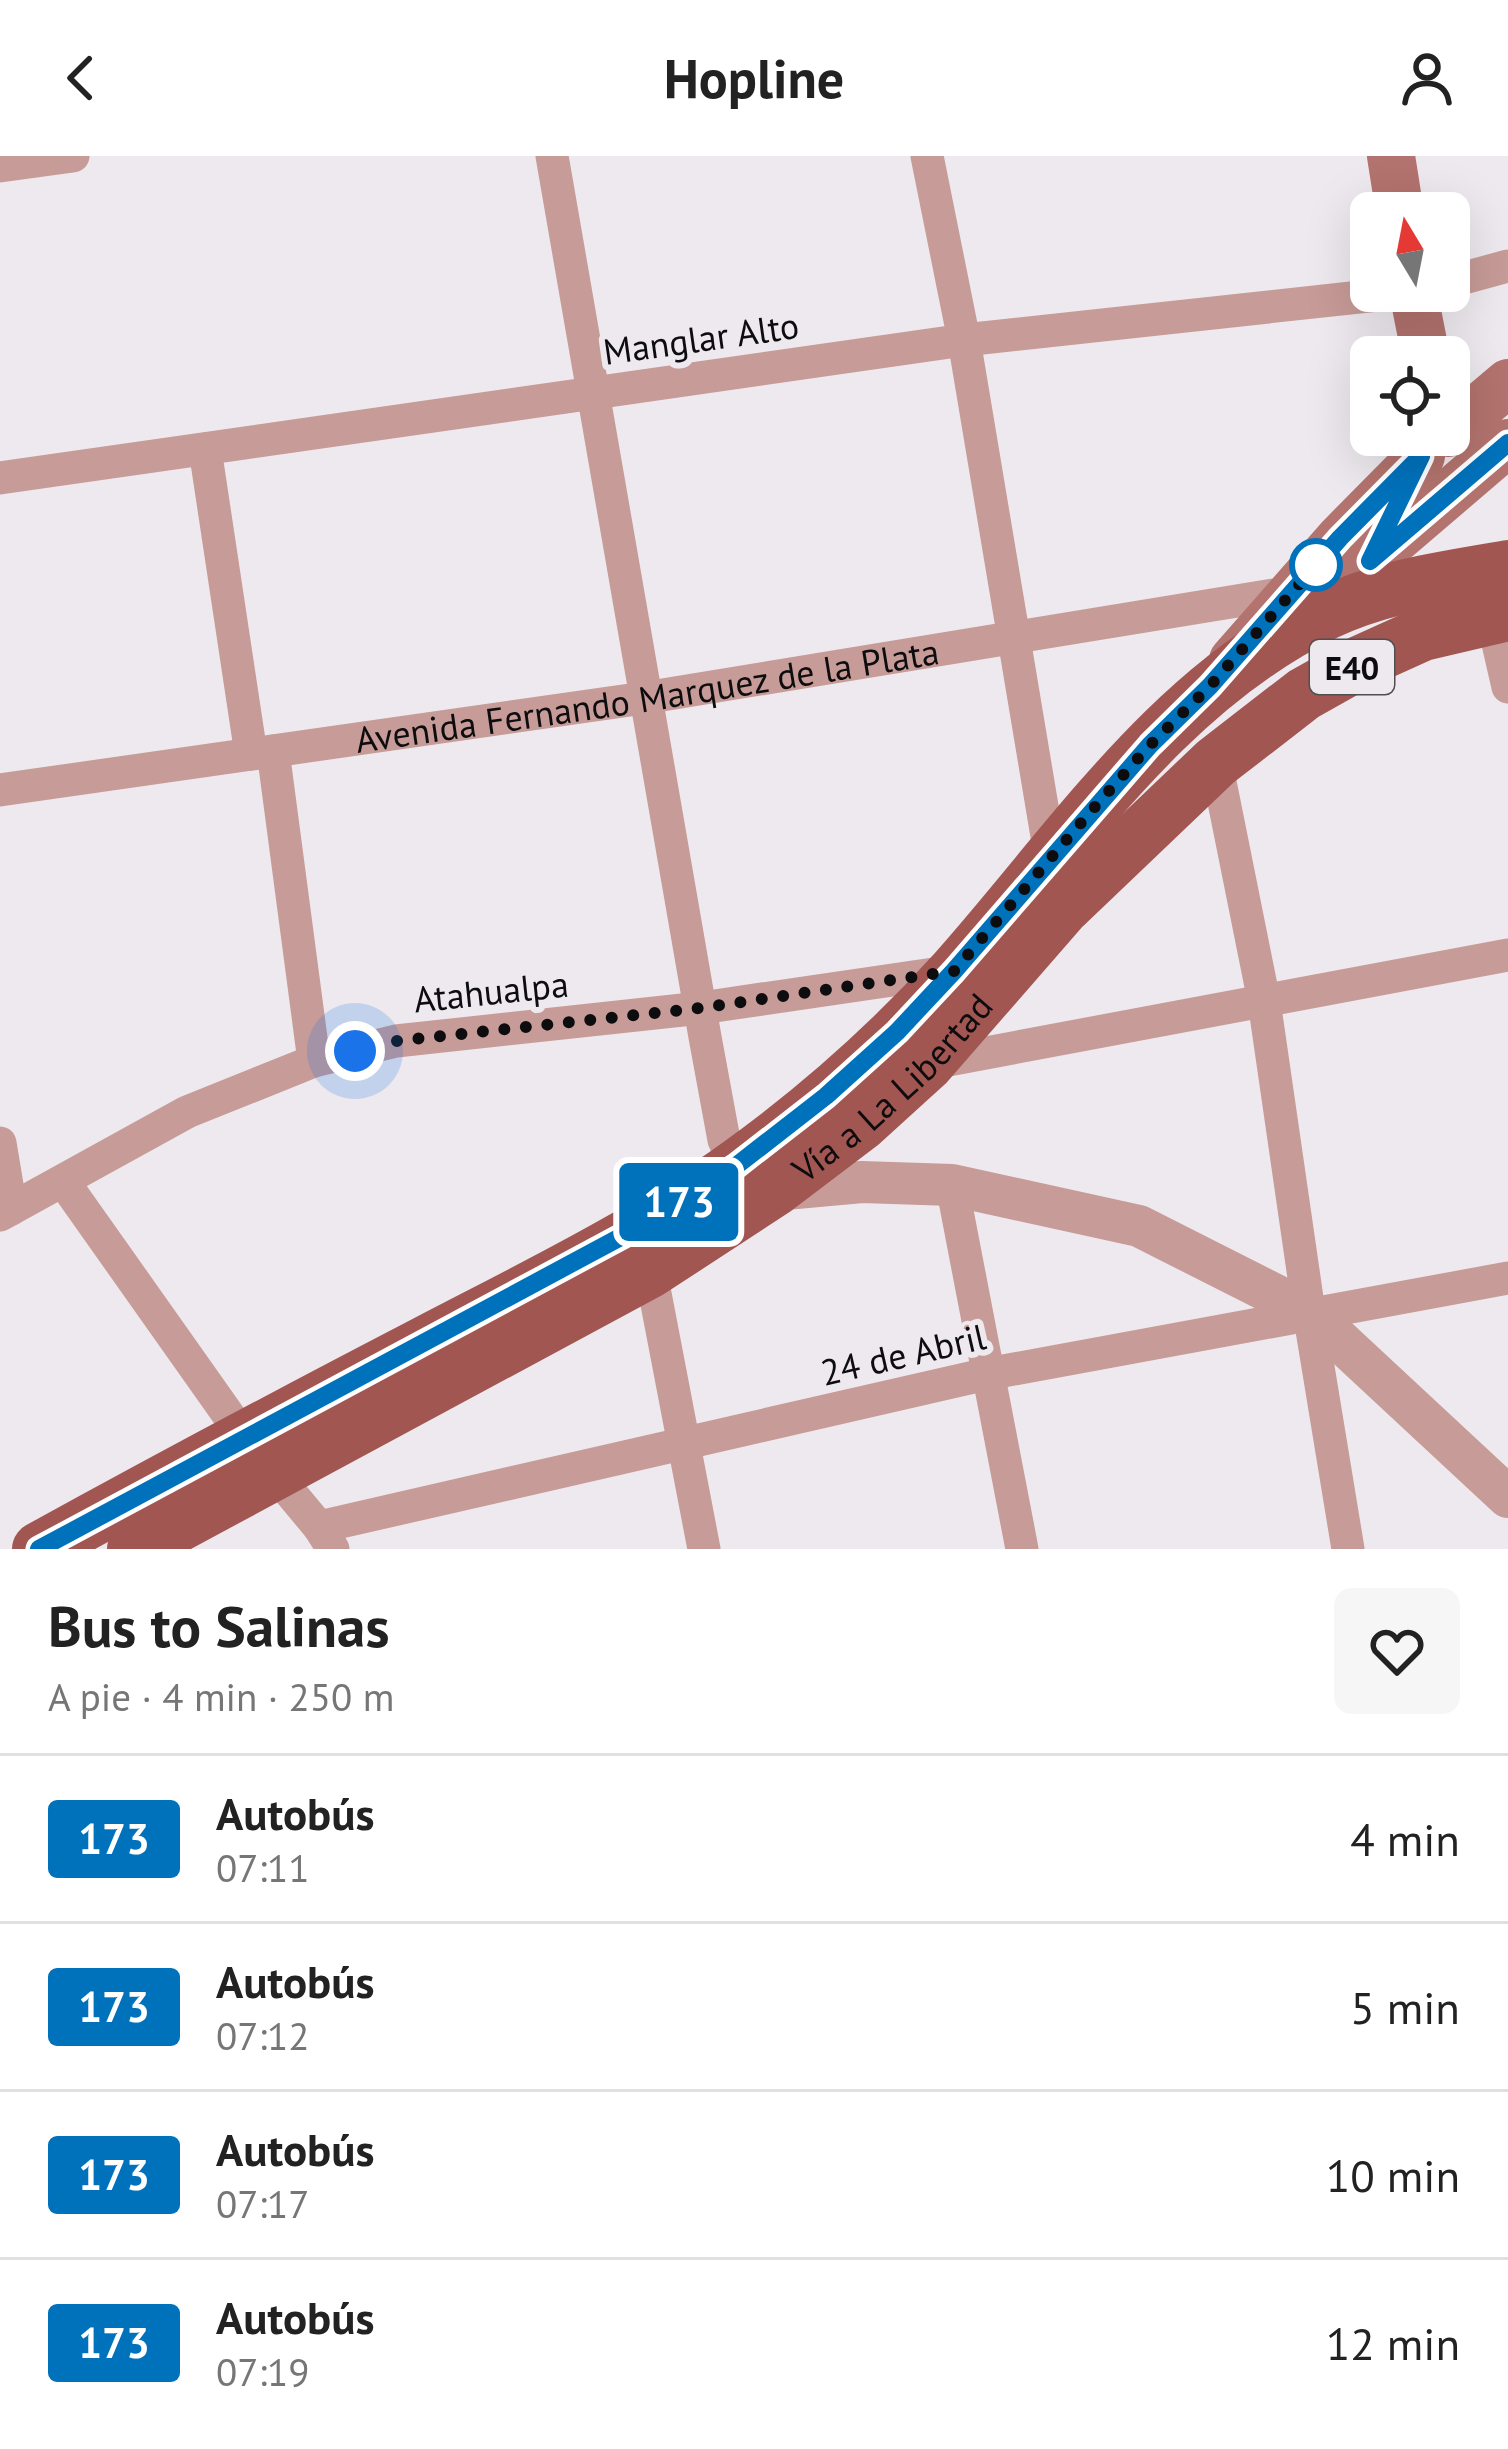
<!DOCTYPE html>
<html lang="es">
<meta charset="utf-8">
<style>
:root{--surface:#fff;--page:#f6f6f6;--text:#222;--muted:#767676;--line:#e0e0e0}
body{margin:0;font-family:"PT Sans",sans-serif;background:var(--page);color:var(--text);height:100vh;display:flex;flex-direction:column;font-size:45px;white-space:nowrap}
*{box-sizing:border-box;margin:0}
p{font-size:39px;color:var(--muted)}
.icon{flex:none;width:66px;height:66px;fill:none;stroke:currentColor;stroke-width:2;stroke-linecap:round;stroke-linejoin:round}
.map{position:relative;height:1393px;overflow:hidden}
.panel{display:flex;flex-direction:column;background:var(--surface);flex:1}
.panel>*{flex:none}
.badge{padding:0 24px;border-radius:9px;font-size:42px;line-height:78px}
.needle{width:78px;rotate:350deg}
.buttons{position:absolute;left:1350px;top:36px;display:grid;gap:24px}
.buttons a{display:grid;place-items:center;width:120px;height:120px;border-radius:18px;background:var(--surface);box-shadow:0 12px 48px #0002;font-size:60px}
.you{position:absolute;width:60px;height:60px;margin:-30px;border:9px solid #fff;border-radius:50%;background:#1a73e8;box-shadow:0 0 0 18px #1a73e833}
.map>.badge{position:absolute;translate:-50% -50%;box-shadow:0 0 0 6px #fff}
.round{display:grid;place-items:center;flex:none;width:126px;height:126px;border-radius:18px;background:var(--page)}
.head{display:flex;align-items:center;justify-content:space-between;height:204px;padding:0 48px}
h1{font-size:57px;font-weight:700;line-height:90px}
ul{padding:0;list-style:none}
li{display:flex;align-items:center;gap:36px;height:168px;padding:0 48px;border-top:3px solid var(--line)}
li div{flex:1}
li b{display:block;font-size:45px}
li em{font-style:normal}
li .badge{min-width:132px;font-weight:700;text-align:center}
header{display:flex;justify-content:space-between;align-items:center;height:156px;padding:0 48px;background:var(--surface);font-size:54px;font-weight:700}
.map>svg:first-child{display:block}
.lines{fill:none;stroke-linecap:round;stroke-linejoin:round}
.minor{stroke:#c79b97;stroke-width:33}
.tertiary{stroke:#c79b97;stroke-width:42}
.secondary{stroke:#b3736e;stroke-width:48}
.primary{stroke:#a25652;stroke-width:54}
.line-casing{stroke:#fff;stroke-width:27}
.line{stroke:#0072bc;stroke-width:18}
.walk{stroke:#0d0c0e;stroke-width:12;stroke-dasharray:0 21.6}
.stop-dot{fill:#fff;stroke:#0072bc;stroke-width:6}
.labels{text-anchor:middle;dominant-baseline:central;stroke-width:12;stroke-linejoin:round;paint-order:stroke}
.shield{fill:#ede9ee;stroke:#504e51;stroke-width:3}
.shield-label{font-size:33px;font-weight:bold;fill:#0d0c0e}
.street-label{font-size:36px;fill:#0d0c0e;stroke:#ede9ee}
</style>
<header><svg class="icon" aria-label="back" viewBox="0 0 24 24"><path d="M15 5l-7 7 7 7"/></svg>Hopline<svg class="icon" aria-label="person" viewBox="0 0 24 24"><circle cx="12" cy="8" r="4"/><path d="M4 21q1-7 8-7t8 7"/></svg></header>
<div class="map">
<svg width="1508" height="1393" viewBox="0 0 1508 1393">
<rect width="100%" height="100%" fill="#ede9ee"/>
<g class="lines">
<g class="minor">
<path d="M552 0 705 881 724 984 737 1010"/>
<path d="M927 0 964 184 1052 710"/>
<path d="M0 10 73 0"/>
<path d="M1449 126 1508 110"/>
<path d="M205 293 251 598"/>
<path d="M0 322 964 184 1415 135"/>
<path d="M1492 461 1508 531"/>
<path d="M273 595 314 905"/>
<path d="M1216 606 1264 845 1309 1156 1348 1393"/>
<path id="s1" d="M0 634 644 542 1292 436"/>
<path d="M927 908 1508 799"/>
<path d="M0 987 11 1053"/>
<path d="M63 1025 244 1281 319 1371 333 1393"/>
<path d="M952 1029 1022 1393"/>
<path d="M0 1059 187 956 314 905 396 885 701 852 954 815"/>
<path d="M648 1101 704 1393"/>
<path d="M319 1371 987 1218 1508 1122"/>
</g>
<path class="tertiary" d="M768 1030 774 1034 862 1026 952 1029 1139 1070 1309 1156 1508 1341"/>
<path class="secondary" d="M1391 0 1400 57
M1413 135 1426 201
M1449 277 1508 227
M1327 456 1370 405 1508 287
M1233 504 1340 382 1421 300 1423 279"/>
<g class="primary">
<path d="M39 1393C166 1323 294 1255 423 1188 530 1132 641 1079 739 1008 817 952 890 887 955 815 1068 688 1166 535 1324 458 1381 430 1447 422 1508 411"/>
<path id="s2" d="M134 1393 650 1115 774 1034 861 968 927 908 1062 753 1216 606 1304 538 1361 506 1423 478 1508 458"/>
</g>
</g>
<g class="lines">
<g class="line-casing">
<path id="line" d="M39 1393 643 1069 736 1010 826 940 897 876 954 815 1150 589 1210 530 1340 382 1421 300 1370 405 1508 287"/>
</g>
<use href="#line" class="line"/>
<path class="walk" d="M355 895 396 885 701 852 954 815 1092 654 1150 589 1210 530 1316 409"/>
</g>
<circle class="stop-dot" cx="1316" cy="409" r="24"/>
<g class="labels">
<rect class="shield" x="1310" y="484" width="84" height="54" rx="9"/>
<g class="shield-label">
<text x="1352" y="511">E40</text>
</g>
<g class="street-label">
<text transform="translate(701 182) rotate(-8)">Manglar Alto</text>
<text stroke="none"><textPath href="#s1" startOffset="654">Avenida Fernando Marquez de la Plata</textPath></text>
<text transform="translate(491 835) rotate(-6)">Atahualpa</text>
<text stroke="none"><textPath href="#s2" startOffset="891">Vía a La Libertad</textPath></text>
<text transform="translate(903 1198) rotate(-13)">24 de Abril</text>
</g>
</g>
</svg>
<div class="buttons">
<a><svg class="needle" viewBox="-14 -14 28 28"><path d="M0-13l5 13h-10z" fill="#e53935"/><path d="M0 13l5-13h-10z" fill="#767676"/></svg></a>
<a><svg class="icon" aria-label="locate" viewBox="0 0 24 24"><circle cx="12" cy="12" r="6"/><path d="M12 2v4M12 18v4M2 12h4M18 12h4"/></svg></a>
</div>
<div class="you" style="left:355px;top:895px"></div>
<b class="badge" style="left:679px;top:1046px;background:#0072bc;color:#fff">173</b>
</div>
<section class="panel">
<div class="head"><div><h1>Bus to Salinas</h1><p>A pie · 4 min · 250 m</p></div><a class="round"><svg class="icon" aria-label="heart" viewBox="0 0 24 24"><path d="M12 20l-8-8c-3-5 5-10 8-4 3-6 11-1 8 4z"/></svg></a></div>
<ul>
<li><span class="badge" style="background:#0072bc;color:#fff">173</span><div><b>Autobús</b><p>07:11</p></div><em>4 min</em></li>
<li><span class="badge" style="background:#0072bc;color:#fff">173</span><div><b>Autobús</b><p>07:12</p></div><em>5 min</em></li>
<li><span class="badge" style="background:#0072bc;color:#fff">173</span><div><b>Autobús</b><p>07:17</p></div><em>10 min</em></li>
<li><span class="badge" style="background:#0072bc;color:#fff">173</span><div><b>Autobús</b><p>07:19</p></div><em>12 min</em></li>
</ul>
</section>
